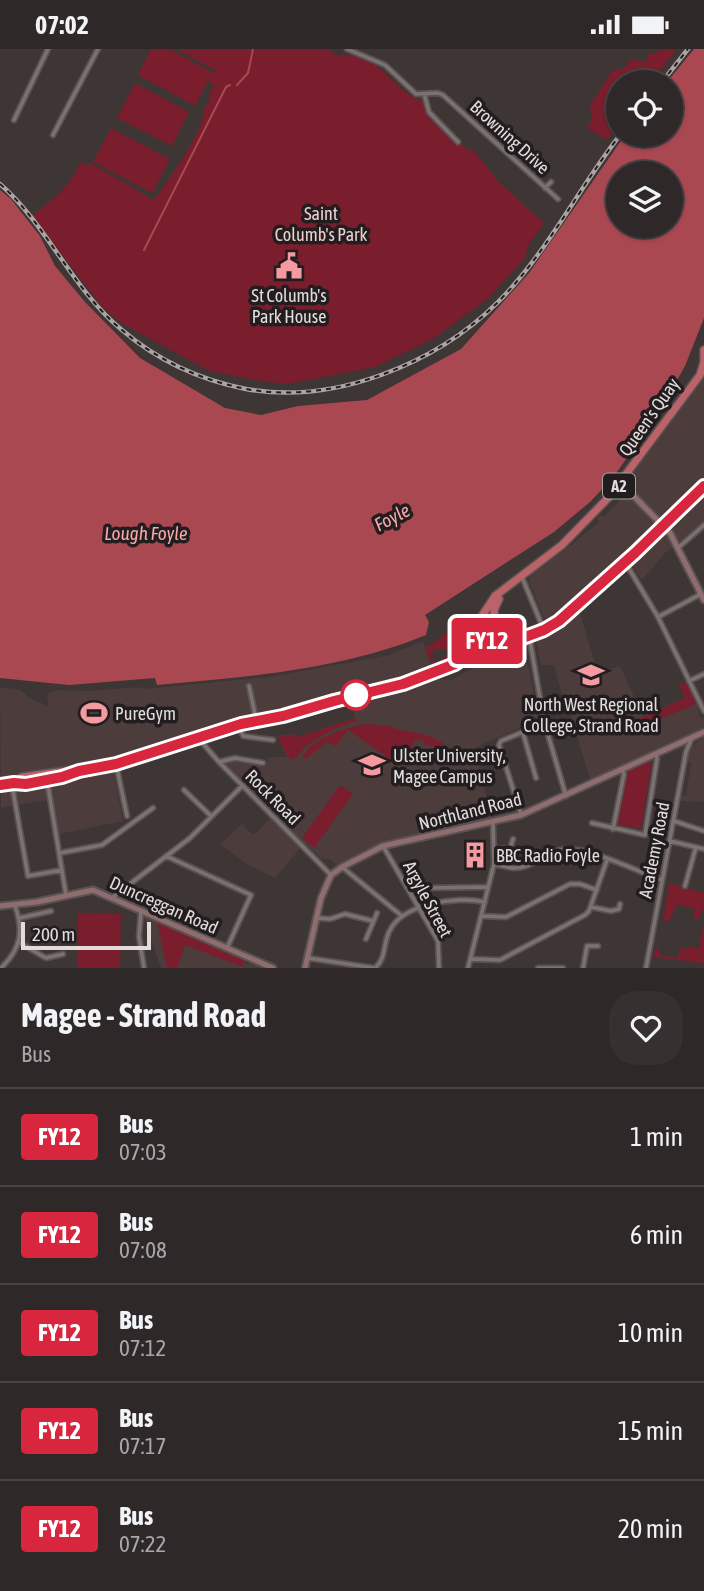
<!DOCTYPE html>
<style>
:root{--surface:#2e2828;--page:#363030;--text:#f1f3f6;--muted:#a7a6a8;--line:#494445}
body{margin:0;font-family:"Asap Condensed",sans-serif;background:var(--page);color:var(--text);height:100vh;display:flex;flex-direction:column;font-size:26px;white-space:nowrap}
*{box-sizing:border-box;margin:0}
p{font-size:23px;color:var(--muted)}
.icon{flex:none;width:38px;height:38px;fill:none;stroke:currentColor;stroke-width:2;stroke-linecap:round;stroke-linejoin:round}
.map{position:relative;height:919px;overflow:hidden}
.sheet{display:flex;flex-direction:column;background:var(--surface);flex:1}
.sheet>*{flex:none}
.badge{padding:0 14px;border-radius:5px;font-size:24px;line-height:46px}
.tools{position:absolute;left:606px;top:21px;display:grid;gap:14px}
.tools a{display:grid;place-items:center;width:77px;height:77px;border-radius:50%;background:var(--surface);box-shadow:0 2px 5px #0004,0 0 0 2px var(--line);font-size:35px}
.scale{position:absolute;left:21px;bottom:18px;width:130px;box-sizing:border-box;padding-left:7px;border:4px solid #e2dcdc;border-top:0;font-size:19px;line-height:24px;white-space:nowrap;color:#e2dcdc;-webkit-text-stroke:5px #221d1e;paint-order:stroke}
.map>.badge{position:absolute;translate:-50% -50%;box-shadow:0 0 0 4px #fff}
.round{display:grid;place-items:center;flex:none;width:74px;height:74px;border-radius:28px;background:var(--page)}
.summary{display:flex;align-items:center;justify-content:space-between;height:119px;padding:0 21px}
h1{font-size:33px;font-weight:700;line-height:52px}
ul{padding:0;list-style:none}
li{display:flex;align-items:center;gap:21px;height:98px;padding:0 21px;border-top:2px solid var(--line)}
li div{flex:1}
li b{display:block;font-size:26px}
li em{font-style:normal}
li .badge{min-width:77px;font-weight:700;text-align:center}
.status{display:flex;justify-content:space-between;align-items:center;height:49px;padding:0 35px;background:var(--surface);direction:ltr}
.status svg{height:19px;fill:currentColor}
.map>svg:first-child{display:block}
.built{fill:#4d3c3c}
.green{fill:#7a1e2d}
.water{fill:#aa4852;fill-rule:evenodd}
.lines{fill:none;stroke-linecap:round;stroke-linejoin:round}
.stream{stroke:#aa4852;stroke-width:2}
.street-casing{stroke:#5a5252;stroke-width:7}
.secondary-casing{stroke:#5a5252;stroke-width:9}
.primary-casing{stroke:#5a5252;stroke-width:10}
.highway-casing{stroke:#5a5252;stroke-width:10}
.street{stroke:#7c7171;stroke-width:3.5}
.secondary{stroke:#8f6d6f;stroke-width:5}
.primary{stroke:#a2696d;stroke-width:6}
.highway{stroke:#bc636a;stroke-width:7}
.rail-casing{stroke:#aba4a4;stroke-width:4.5}
.rail{stroke:#221d1e;stroke-width:2;stroke-dasharray:5;stroke-linecap:butt}
.line-casing{stroke:#fff;stroke-width:16}
.line{stroke:#d7263d;stroke-width:10}
.stop-dot{fill:#fff;stroke:#d7263d;stroke-width:3.5}
.labels{text-anchor:middle;dominant-baseline:central;stroke-width:7;stroke-linejoin:round;paint-order:stroke}
.shield{fill:#221d1e;stroke:#a8a3a3;stroke-width:2}
.shield-label{font-size:16px;font-weight:bold;fill:#e2dcdc}
.street-label{font-size:18px;fill:#e2dcdc;stroke:#221d1e}
.park-label{font-size:18px;fill:#edd0d1;stroke:#221d1e}
.poi-label{font-size:18px;fill:#e2dcdc;stroke:#221d1e;text-anchor:start}
.water-label{font-size:19px;font-style:italic;fill:#f9a8ac;stroke:#221d1e}
</style>
<div class="status"><b>07:02</b><svg viewBox="0 0 49 12"><path d="M0 12V9h3v3zM5 12V6h3v6zM10 12V3h3v9zM15 12V0h3v12zM26 1h20v11H26zM47 4h2v5h-2z"/></svg></div>
<div class="map">
<svg width="704" height="919" viewBox="0 0 704 919">
<rect width="100%" height="100%" fill="#3e3535"/>
<path class="built" d="M704 326V476L702 475 684 491 665 504 642 531 625 505 559 565 567 573 579 561 598 624 620 617 643 667 685 649 679 636 686 633 699 660 698 663 700 668 704 670V678L590 730 569 661 565 658 554 616H541L536 591 551 586 529 532 530 526 571 496 599 473 597 470 601 466 604 468 623 448 630 437 631 431 629 429Z
M423 592 432 618 281 662 206 677 188 687 130 706 111 709 123 772 59 785 53 750 1 759 0 638 21 641 28 648 49 658 47 647 50 643 59 641 89 642 139 638 143 640 269 628 389 606Z
M510 606 513 618 528 614 539 670 474 699 492 770 387 793 338 817 331 811 321 809 305 794 275 829 247 815 220 795 242 775 252 785 256 784 274 765 224 714 232 712 266 718 269 708H287L277 687 296 685 297 688 355 669 352 656 390 646 437 630 451 631 478 617Z
M704 688V753L680 752 681 746 686 747 691 714 686 712 689 699Z
M143 866 243 910 246 915 251 914 262 919H161Z"/>
<path class="green" d="M151 0H170L213 24 216 22 177 0H327L336 6C383 3 388 39 422 52L429 67 456 94 459 92 468 101 474 102 498 132 544 174 529 195 525 209 487 250 433 290 375 318 287 335 260 332 210 322 121 274 103 259 32 167C53 150 70 139 80 113L84 116 90 114 154 151C171 127 189 103 201 75 205 66 201 57 211 52L208 47 214 35 208 32 195 57 138 26Z
M660 0H677L651 33H618V77L607 91 587 79 592 71 590 56 613 21 624 20 631 10 646 13 649 4H656Z
M135 34 189 63 172 97 117 69Z
M111 79 170 110 152 144 93 113Z
M456 577 468 583 470 594 454 608 440 614 439 612 447 606 448 601H434L431 607 436 615 433 617 425 598 431 597 438 590Z
M686 633 696 655 631 682 623 677 685 649 679 636Z
M356 669 357 672C342 676 303 693 299 707L290 711 277 688 296 685 297 688Z
M365 675 391 677 395 680 423 685 436 690 444 695 440 699 424 695 423 691 415 692 411 699 412 711 397 715 348 681 336 697 327 693 306 710 303 708C309 690 348 678 365 675Z
M649 712 652 713 641 780 616 775 628 721Z
M340 736 353 745 314 799 302 789Z
M669 834 704 844V857L699 871 693 869 695 860 677 855 669 872H663Z
M78 864 121 865 120 919H77Z
M157 872 243 910V918L185 896 177 919H167Z
M702 881H704V914L652 908 656 899 659 900V906L678 909 680 899 687 900 690 897 699 900Z"/>
<path class="water" d="M694 0H704V269L685 317 666 351 638 393 612 430 590 453 554 483 425 566 429 573 426 586C341 621 246 628 157 636L155 629 69 636 0 629V141L11 150 40 187 55 217 85 253 140 309 225 359 261 366 298 357 367 351 461 300 529 224 625 86H670V33H667ZM618 124H670V177H618Z"/>
<g class="lines">
<path class="stream" d="M237 36 248 24 253 0
M144 201 226 38 230 36"/>
<g class="street-casing">
<path id="street" d="M347 0 385 16 416 45 438 44 443 46 558 150
M425 48 429 63 458 93
M14 71 48 0
M53 86 98 0
M545 139 551 133
M678 499 704 476
M625 513 658 568 704 662
M522 528 543 579
M658 568 701 545
M529 586 544 672 566 747
M689 632 704 625
M249 637 256 670
M239 676 243 687 273 691
M523 684 536 729
M199 690 219 713 331 826
M219 713 235 709 263 714
M116 715 127 767
M47 731 66 846
M12 736 28 827 62 821
M184 741 211 767
M521 765 499 696 501 692 545 674
M674 772 704 782
M592 774 645 786 657 710 656 705
M613 780 624 725 622 721
M670 792 704 800
M383 797 438 892 439 919
M495 799 510 800 513 790
M60 804 102 796 153 759
M166 807 251 846 227 899
M494 815C501 816 508 819 515 819 534 819 546 802 565 800 589 798 638 823 662 831
M342 818 402 867
M685 837 696 798
M425 839 488 838
M113 848 190 789 242 737
M591 858 611 862 619 860 620 855
M141 863 139 887 144 919
M481 867 506 868 570 835H580L597 841
M20 869 51 862
M317 869 330 870 345 865 373 872
M366 890 377 864
M20 894 46 909 63 905
M308 909 374 919
M471 910 500 911 585 866 589 862 607 811
M1 919C21 900 24 882 15 857
M375 919C386 910 383 896 389 883 402 854 457 847 485 853
M468 919 494 815 493 774
M538 919H563
M583 919 587 897H598
M646 919 686 703 691 691"/>
</g>
<g class="secondary-casing">
<path id="secondary" d="M621 434 670 484 704 551
M0 857 37 853 93 841 273 919
M305 919 321 849 331 826 342 818 383 797 521 766 704 683"/>
</g>
<g class="primary-casing">
<path id="primary" d="M497 580 510 587
M495 587 521 590 552 577 635 504 704 437"/>
</g>
<g class="highway-casing">
<path id="highway" d="M704 301V313
M475 580a11 11 0 1 1 22 0a11 11 0 1 1-22 0Z
M480 570 495 547 562 496 609 448 700 326 704 313
M495 573 494 561 499 550
M14 734 22 728 116 715 241 675 283 667 334 652 403 635 455 615 478 601 488 591
M0 736 14 734 26 735 71 724"/>
</g>
<use href="#street" class="street"/>
<use href="#secondary" class="secondary"/>
<use href="#primary" class="primary"/>
<use href="#highway" class="highway"/>
<g class="rail-casing">
<path id="rail" d="M662 33 688 0
M0 135C48 177 72 240 122 281 157 311 200 331 246 340 334 356 436 315 498 253 547 204 578 140 620 86"/>
</g>
<use href="#rail" class="rail"/>
</g>
<g class="lines">
<g class="line-casing">
<path id="line" d="M0 736 14 734 26 735 62 728 79 722 116 715 241 675 283 667 334 652 403 635 455 615 495 587 520 590 544 581 559 572 635 504 704 437"/>
</g>
<use href="#line" class="line"/>
</g>
<defs>
<g id="civic-bare" transform="scale(2.1)"><path d="M-.6-6.5H3V-4.5H.6V-3L4-1V1h2V6H-6V1h2V-1L-.6-3ZM-1.2 2.5V6h2.4V2.5Z" fill="#f49aa0" stroke="#221d1e" stroke-width="2.5" paint-order="stroke"/></g>
<g id="university-bare" transform="scale(2.1)"><path d="M0-5L7-2L0 1L-7-2ZM-4 1L0 2.5L4 1V4Q0 6-4 4Z" fill="#f49aa0" stroke="#221d1e" stroke-width="2.5" paint-order="stroke"/></g>
<g id="stadium-bare" transform="scale(2.1)"><path d="M0-5a6.5 5 0 1 0 0 10a6.5 5 0 1 0 0-10ZM-3.5-1.8h7v3.6h-7Z" fill="#f49aa0" stroke="#221d1e" stroke-width="2.5" paint-order="stroke"/></g>
<g id="building-bare" transform="scale(2.1)"><path d="M-4-6H4V6H1V3H-1V6H-4ZM-2.5-4.3h1.7v1.8h-1.7ZM.8-4.3h1.7v1.8H.8ZM-2.5-1h1.7V.8h-1.7ZM.8-1h1.7V.8H.8Z" fill="#f49aa0" stroke="#221d1e" stroke-width="2.5" paint-order="stroke"/></g>
</defs>
<g fill-rule="evenodd">
<use href="#civic-bare" x="289" y="217"/>
<use href="#university-bare" x="591" y="626"/>
<use href="#stadium-bare" x="94" y="664"/>
<use href="#university-bare" x="372" y="716"/>
<use href="#building-bare" x="475" y="806"/>
</g>
<circle class="stop-dot" cx="356" cy="646" r="14"/>
<g class="labels">
<rect class="shield" x="603" y="424.5" width="32" height="25" rx="5"/>
<g class="shield-label">
<text x="619" y="437">A2</text>
</g>
<g class="street-label">
<text transform="translate(510 88) rotate(42)">Browning Drive</text>
<text transform="translate(649 368) rotate(-55)">Queen's Quay</text>
<text transform="translate(273 748) rotate(45)">Rock Road</text>
<text transform="translate(470 762) rotate(-14)">Northland Road</text>
<text transform="translate(654 801) rotate(-79)">Academy Road</text>
<text transform="translate(428 850) rotate(62)">Argyle Street</text>
<text transform="translate(164 856) rotate(24)">Duncreggan Road</text>
</g>
<g class="park-label">
<text x="321" y="164">Saint<tspan x="321" dy="21">Columb's Park</tspan></text>
</g>
<g class="poi-label">
<text x="289" y="246" text-anchor="middle">St Columb's<tspan x="289" dy="21">Park House</tspan></text>
<text x="591" y="655" text-anchor="middle">North West Regional<tspan x="591" dy="21">College, Strand Road</tspan></text>
<text x="115" y="664">PureGym</text>
<text x="393" y="706">Ulster University,<tspan x="393" dy="21">Magee Campus</tspan></text>
<text x="496" y="806">BBC Radio Foyle</text>
</g>
<g class="water-label">
<text transform="translate(392 468) rotate(-28)">Foyle</text>
<text x="146" y="484">Lough Foyle</text>
</g>
</g>
</svg>
<div class="tools">
<a><svg class="icon" aria-label="locate" viewBox="0 0 24 24"><circle cx="12" cy="12" r="6"/><path d="M12 2v4M12 18v4M2 12h4M18 12h4"/></svg></a>
<a><svg class="icon" aria-label="layers" viewBox="0 0 24 24"><path d="M12 4l9 5-9 5-9-5zM3 14l9 5 9-5"/></svg></a>
</div>
<div class="scale">200 m</div>
<b class="badge" style="left:487px;top:592px;background:#d7263d;color:#fff">FY12</b>
</div>
<section class="sheet">
<div class="summary"><div><h1>Magee - Strand Road</h1><p>Bus</p></div><a class="round"><svg class="icon" aria-label="heart" viewBox="0 0 24 24"><path d="M12 20l-8-8c-3-5 5-10 8-4 3-6 11-1 8 4z"/></svg></a></div>
<ul>
<li><span class="badge" style="background:#d7263d;color:#fff">FY12</span><div><b>Bus</b><p>07:03</p></div><em>1 min</em></li>
<li><span class="badge" style="background:#d7263d;color:#fff">FY12</span><div><b>Bus</b><p>07:08</p></div><em>6 min</em></li>
<li><span class="badge" style="background:#d7263d;color:#fff">FY12</span><div><b>Bus</b><p>07:12</p></div><em>10 min</em></li>
<li><span class="badge" style="background:#d7263d;color:#fff">FY12</span><div><b>Bus</b><p>07:17</p></div><em>15 min</em></li>
<li><span class="badge" style="background:#d7263d;color:#fff">FY12</span><div><b>Bus</b><p>07:22</p></div><em>20 min</em></li>
</ul>
</section>
